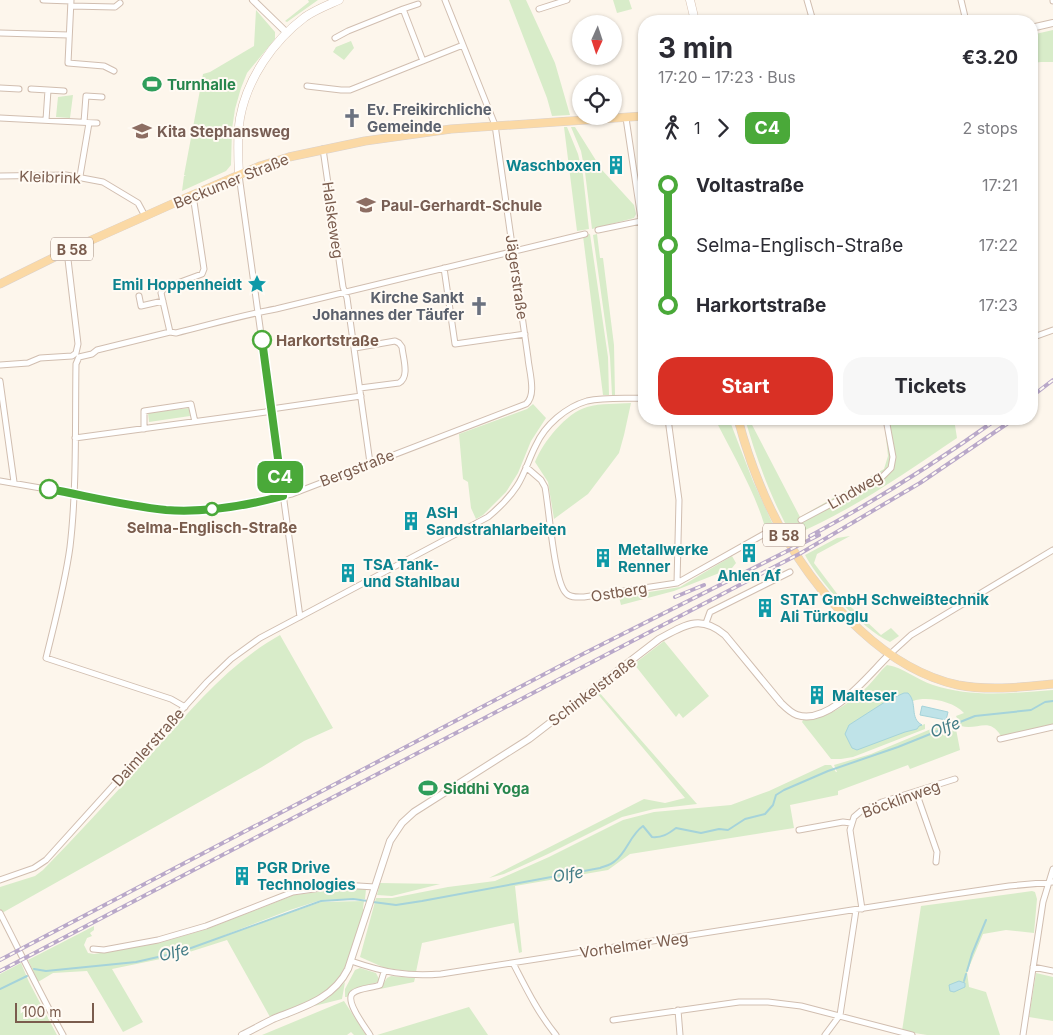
<!DOCTYPE html>
<meta charset="utf-8">
<style>
:root{--surface:#fff;--page:#f7f7f7;--text:#2b2b33;--muted:#7c7c81;--accent:#d93025}
body{margin:0;font-family:Inter,sans-serif;background:var(--page);color:var(--text);height:100vh;display:flex;flex-direction:column;font-size:19px;white-space:nowrap}
*{box-sizing:border-box;margin:0}
p{font-size:16px;color:var(--muted)}
.icon{flex:none;width:28px;height:28px;fill:none;stroke:currentColor;stroke-width:2;stroke-linecap:round;stroke-linejoin:round}
.map{position:relative;flex:1;overflow:hidden}
.side{position:absolute;left:638px;top:15px;width:400px;height:410px;display:flex;flex-direction:column;background:var(--surface);border-radius:20px;box-shadow:0 1px 4px #0004}
.side>*{flex:none}
.badge{padding:0 10px;border-radius:8px;font-size:18px;line-height:32px}
.needle{width:32px;rotate:183deg}
.buttons{position:absolute;left:572px;top:15px;display:grid;gap:10px}
.buttons a{display:grid;place-items:center;width:50px;height:50px;border-radius:50%;background:var(--surface);box-shadow:0 1px 4px #0004;font-size:25px}
.scale{position:absolute;left:15px;bottom:12px;width:79px;box-sizing:border-box;padding-left:5px;border:2px solid #7a5c4d;border-top:0;font-size:14px;line-height:18px;white-space:nowrap;color:#7a5c4d;-webkit-text-stroke:4px #fffaf3;paint-order:stroke}
.map>.badge{position:absolute;translate:-50% -50%;box-shadow:0 0 0 2px #fff}
.legs{display:flex;align-items:center;gap:8px;height:55px;padding:0 20px;font-size:16px}
.legs p{margin-inline-start:auto}
.summary{display:flex;align-items:center;justify-content:space-between;height:85px;padding:0 20px}
h1{font-size:28px;font-weight:700;line-height:38px}
.primary-button{display:flex;gap:10px;margin-top:auto;padding:10px 20px}
.primary-button a{flex:1;height:58px;border-radius:20px;background:var(--accent);color:#fff;font-size:20px;font-weight:700;line-height:58px;text-align:center}
.primary-button a+a{background:var(--page);color:var(--text)}
ul{padding:0 20px;list-style:none}
li{display:flex;align-items:center;gap:18px;height:60px;font-size:19px}
li i{display:grid;place-items:center;width:8px;height:100%;margin:0 6px;background:currentColor}
li i::after{content:'';width:12px;height:12px;margin:-6px;border:4px solid;border-radius:50%;background:var(--surface)}
li p{margin-inline-start:auto}
li:first-child i{background:linear-gradient(#0000 50%,currentColor 0)}
li:last-child i{background:linear-gradient(currentColor 50%,#0000 0)}
.map>svg:first-child{display:block}
.green{fill:#d8ecc9}
.water{fill:#bfe3e8;stroke:#a5d3da}
.lines{fill:none;stroke-linecap:round;stroke-linejoin:round}
.stream{stroke:#a5d3da;stroke-width:2}
.minor-casing{stroke:#d1beb0;stroke-width:7}
.tertiary-casing{stroke:#d1beb0;stroke-width:8}
.secondary-casing{stroke:#d6c0b0;stroke-width:9}
.primary-casing{stroke:#dad1cd;stroke-width:9}
.minor{stroke:#fff;stroke-width:5}
.tertiary{stroke:#fff;stroke-width:6}
.secondary{stroke:#fff;stroke-width:8}
.primary{stroke:#fbd9a5;stroke-width:8}
.rail-casing{stroke:#b9a8c9;stroke-width:4}
.rail{stroke:#fffaf3;stroke-width:2;stroke-dasharray:5.5;stroke-linecap:butt}
.line-1-casing{stroke:#fff;stroke-width:11}
.line-1{stroke:#4aa939;stroke-width:8}
.stop-1-dot{fill:#fff;stroke:#4aa939;stroke-width:2.5}
.labels{text-anchor:middle;dominant-baseline:central;stroke-width:4;stroke-linejoin:round;paint-order:stroke}
.shield{fill:#fffaf3;stroke:#a28b7f;stroke-width:1}
.shield-label{font-size:14px;font-weight:bold;fill:#7a5c4d}
.leisure-label{font-size:15px;font-weight:bold;fill:#27864d;stroke:#fffaf3;text-anchor:start}
.worship-label{font-size:15px;font-weight:bold;fill:#5b616d;stroke:#fffaf3;text-anchor:start}
.education-label{font-size:15px;font-weight:bold;fill:#785e54;stroke:#fffaf3;text-anchor:start}
.culture-label{font-size:15px;font-weight:bold;fill:#0d838f;stroke:#fffaf3;text-anchor:start}
.street-label{font-size:15px;fill:#7a5c4d;stroke:#fffaf3}
.stop-label{font-size:15px;font-weight:bold;fill:#7a5c4d;stroke:#fffaf3;text-anchor:start}
.water-label{font-size:16px;font-style:italic;fill:#437c86;stroke:#fffaf3}
</style>
<div class="map">
<svg width="1053" height="1035" viewBox="0 0 1053 1035">
<rect width="100%" height="100%" fill="#fdf6ec"/>
<path class="green" d="M308 0H318L287 22 285 21 309 2Z
M509 0H526L555 63 570 115 552 116 547 98Z
M613 0H629L632 9 617 13Z
M256 10 275 32V39L247 73 241 88 235 109 232 129 231 165 226 171 182 191 184 176H186L184 175 203 74 210 72 254 46Z
M1053 30V62H1041L1031 63V35Z
M351 41 354 48 344 60 333 52 336 47Z
M73 95 70 118 56 117 58 97Z
M564 127H567L578 154 583 175 589 229 577 231Z
M571 127H575L602 170 634 205 636 214 634 218 592 229 585 172 581 151Z
M590 234 608 357 609 395H603L583 236Z
M597 234 600 258H603L614 345 615 395H612L610 357 593 235Z
M631 403 624 435 619 453 588 494 554 519 548 482 535 462C543 442 566 413 587 407 601 403 617 404 631 403Z
M533 404 546 418 531 441 518 473 506 492 483 515 476 519 471 508 468 482 463 479 459 434 527 409Z
M189 408 190 416 149 422 148 413Z
M715 419H729L753 481 781 542 770 547 763 539 767 536C760 500 732 453 715 419Z
M745 419H749L800 517 884 469 888 456 884 419H954L957 438C904 474 851 511 792 536 771 499 757 460 745 419Z
M850 536 817 554 814 563 838 595 881 635 891 628 899 636 890 642C861 628 820 583 805 555L837 538Z
M732 556 736 563 732 568 674 591 621 605 619 597 680 587Z
M280 635 333 728 304 741 262 767 2 913 0 909V887L35 876 43 870C81 831 118 790 155 750 193 707 230 663 280 635Z
M664 641 709 696 683 718 679 713 676 717 634 664Z
M887 665C903 667 917 680 933 685 973 698 1012 693 1053 690V724L1001 736C989 716 977 731 961 726L956 716 964 713C953 701 927 696 913 701L911 697 898 695 849 725 905 732 917 729 919 726 925 724V729L853 757 841 759H831L802 722 803 720C827 720 851 702 868 686 875 679 880 671 887 665Z
M598 691 697 804 654 809 622 817 548 854 504 874 489 878 644 799 665 803 685 798 596 692Z
M955 719 959 728 956 729 960 750 910 769 908 765 838 791V795L790 805 794 828 630 854 608 870 515 886 522 952 519 953 514 923 422 943 416 972 385 968 360 957 376 898H392L448 887 495 881 549 857 623 820 654 812 731 805 769 791 825 765H831L836 772H837L834 765 871 754Z
M380 883 440 884 392 896 377 895Z
M342 889H366L365 899 321 900 290 910 225 935V936L321 902 364 901 363 909 365 910C354 944 349 979 316 998 302 1007 285 1011 270 1017L227 940 180 955 112 969 143 1022 123 1032 87 971 53 973 38 982 28 960 94 926V930L90 933 92 936 87 938 84 945 88 953 94 954 159 943 207 929 294 895Z
M1032 891 1035 892 1037 899 1034 933 1006 930 983 934 967 972 969 987 986 992 1000 1035H927L902 1031 921 906Z
M21 963 29 982 57 1035H0V974Z
M360 968 376 973 379 979 378 982 353 989 347 997H345V989L355 970Z
M1036 973 1053 977V1021L1029 1017Z
M391 976 415 978 414 982 380 989 387 978Z
M345 982 342 999 314 1006 329 997Z
M344 1001 366 1035H354L351 1032 347 1035H262Z
M469 1007 488 1035H377Z"/>
<path class="water" d="M904 693H908C918 703 909 718 922 725L919 726 917 729 905 732 857 750 852 748 845 734 849 725 888 700Z
M922 706 948 712 946 720 920 715Z
M959 981 965 983V987L954 992 950 991 949 985Z"/>
<g class="lines">
<path class="stream" d="M373 902 396 905 422 901 600 868C605 866 611 865 615 861 627 852 630 835 643 826L652 837C662 838 668 834 676 828L701 833 719 829 728 830 745 819 765 814 773 805 776 795 784 790 828 771 898 747 975 716 1031 710 1045 702 1053 701
M34 969 46 971 136 962 180 952 321 901 353 899 368 901
M967 971 972 954 986 920
M964 981 966 974
M0 989 27 976"/>
<g class="minor-casing">
<path id="minor" d="M43 0 71 1
M71 0 68 63 104 66 114 71
M807 0 813 21
M961 0 966 21
M1053 0V1
M418 4 403 9 423 61
M71 6 115 7 120 3
M539 9 567 0
M0 33 69 35
M335 38 348 31 403 9
M307 86 341 90H350L463 45
M0 88 19 89
M31 89 48 90
M0 118 97 123
M626 118 644 239
M46 120 48 90 64 91
M84 122 86 96 102 97
M323 149 343 287 347 298 370 463
M239 175 300 617
M0 176 66 175 103 182 138 203 145 216
M80 176 89 123
M598 230 641 221
M444 268 455 344 525 334
M139 296 141 306 163 301
M170 332 161 293 164 288 202 274 204 269 193 195
M1031 338 1053 330
M355 348 395 341 399 343 402 347C403 358 410 377 399 383L360 388
M0 365 28 363 40 358 72 356 76 353 78 344 67 251
M0 381 14 482
M668 419 679 500 677 583
M144 429V411L191 404 195 422
M75 438 266 412 271 409 361 396
M526 467 541 480 545 487C549 507 554 582 566 593 570 598 578 597 584 597L677 583 766 533
M0 481 167 510H201L243 504 292 494 526 404C537 395 529 371 528 358L495 125 445 0
M801 520 882 477 891 468 893 457 886 419
M706 623 710 612 790 572
M889 655 911 635 1053 550
M185 707 171 699 46 658C55 621 65 584 70 547 77 488 75 423 76 364L79 357 92 354 97 350 170 332 176 333C209 325 242 315 276 309L585 234
M1000 739 1053 727
M916 792 937 852 936 862
M799 830 843 822 851 823
M0 880 34 868 46 860 207 682 231 659 260 638 488 517C499 508 509 498 517 486 525 474 529 458 536 445 545 425 566 407 587 401 605 397 625 399 644 398
M862 909 850 830 854 817 861 811 882 802 955 779
M0 913C21 954 41 995 63 1035
M93 949 104 950 158 940 206 926 293 892 342 885 375 887
M351 961C383 972 407 977 441 974L948 895 1009 886 1053 882
M513 963C526 988 538 1013 556 1035
M1033 967 1053 971
M678 1010 680 1035
M613 1020 739 1002H768L801 1006 912 1035
M370 1035C365 1027 344 1000 353 993 359 988 372 988 380 985L384 972
M825 1035 840 1015 856 910
M1023 1035 1043 902 1053 869"/>
</g>
<g class="tertiary-casing">
<path id="tertiary" d="M253 0 287 33
M1031 28 1053 23
M242 1035C252 1030 263 1024 273 1019 303 1007 333 999 348 969L390 841 402 823 414 812 529 739 659 639C685 625 700 614 725 635L781 703C786 708 791 713 797 715 830 726 869 674 889 655"/>
</g>
<g class="secondary-casing">
<path id="secondary" d="M690 0 695 21
M239 175C238 156 237 137 240 118 247 79 273 41 305 17 315 10 328 5 339 0"/>
</g>
<g class="primary-casing">
<path id="primary" d="M0 284 67 251 181 200 260 166 289 157 365 141 451 129 644 116
M738 419C759 499 798 574 860 630 887 655 921 677 958 685 990 691 1022 687 1053 684"/>
</g>
<use href="#minor" class="minor"/>
<use href="#tertiary" class="tertiary"/>
<use href="#secondary" class="secondary"/>
<use href="#primary" class="primary"/>
<g class="rail-casing">
<path id="rail" d="M1031 397 1053 380
M810 536C875 501 937 462 997 419
M675 597 704 585
M0 960 579 656 819 535
M0 971 801 553 920 483 1014 419"/>
</g>
<use href="#rail" class="rail"/>
</g>
<g class="lines">
<g class="line-1-casing">
<path id="line-1" d="M49 489C87 496 127 506 166 510 205 513 245 506 283 496L262 340"/>
</g>
<use href="#line-1" class="line-1"/>
</g>
<defs>
<g id="stadium-bare" transform="scale(1.5)"><path d="M0-5a6.5 5 0 1 0 0 10a6.5 5 0 1 0 0-10ZM-3.5-1.8h7v3.6h-7Z" fill="#2e9e5b" stroke="#fffaf3" stroke-width="2.5" paint-order="stroke"/></g>
<g id="church-bare" transform="scale(1.5)"><path d="M-1.2-6h2.4v3.5h3.3v2.4h-3.3V6h-2.4V-.1h-3.3v-2.4h3.3Z" fill="#6b7280" stroke="#fffaf3" stroke-width="2.5" paint-order="stroke"/></g>
<g id="school-bare" transform="scale(1.5)"><path d="M0-5L7-2L0 1L-7-2ZM-4 1L0 2.5L4 1V4Q0 6-4 4Z" fill="#8d6e63" stroke="#fffaf3" stroke-width="2.5" paint-order="stroke"/></g>
<g id="building-bare" transform="scale(1.5)"><path d="M-4-6H4V6H1V3H-1V6H-4ZM-2.5-4.3h1.7v1.8h-1.7ZM.8-4.3h1.7v1.8H.8ZM-2.5-1h1.7V.8h-1.7ZM.8-1h1.7V.8H.8Z" fill="#0f9aa8" stroke="#fffaf3" stroke-width="2.5" paint-order="stroke"/></g>
<g id="sight-bare" transform="scale(1.5)"><path d="M0-6L1.8-2.2L6-1.7L2.9 1.2L3.7 5.4L0 3.3L-3.7 5.4L-2.9 1.2L-6-1.7L-1.8-2.2Z" fill="#0f9aa8" stroke="#fffaf3" stroke-width="2.5" paint-order="stroke"/></g>
</defs>
<g fill-rule="evenodd">
<use href="#stadium-bare" x="152" y="84"/>
<use href="#church-bare" x="352" y="118"/>
<use href="#school-bare" x="142" y="131"/>
<use href="#building-bare" x="616" y="165"/>
<use href="#school-bare" x="366" y="205"/>
<use href="#sight-bare" x="257" y="284"/>
<use href="#church-bare" x="479" y="306"/>
<use href="#building-bare" x="411" y="521"/>
<use href="#building-bare" x="749" y="553"/>
<use href="#building-bare" x="603" y="558"/>
<use href="#building-bare" x="348" y="573"/>
<use href="#building-bare" x="765" y="608"/>
<use href="#building-bare" x="817" y="695"/>
<use href="#stadium-bare" x="428" y="788"/>
<use href="#building-bare" x="242" y="876"/>
</g>
<g class="stop-1-dot">
<circle cx="262" cy="340" r="9"/>
<circle cx="49" cy="489" r="9"/>
<circle cx="212" cy="509" r="6"/>
</g>
<g class="labels">
<g class="shield">
<rect x="51" y="237.5" width="42" height="23" rx="4"/>
<rect x="763" y="523.5" width="42" height="23" rx="4"/>
</g>
<g class="shield-label">
<text x="72" y="249">B 58</text>
<text x="784" y="535">B 58</text>
</g>
<g class="leisure-label">
<text x="167" y="84">Turnhalle</text>
<text x="443" y="788">Siddhi Yoga</text>
</g>
<g class="worship-label">
<text x="367" y="109">Ev. Freikirchliche<tspan x="367" dy="17">Gemeinde</tspan></text>
<text x="464" y="297" text-anchor="end">Kirche Sankt<tspan x="464" dy="17">Johannes der Täufer</tspan></text>
</g>
<g class="education-label">
<text x="157" y="131">Kita Stephansweg</text>
<text x="381" y="205">Paul-Gerhardt-Schule</text>
</g>
<g class="culture-label">
<text x="601" y="165" text-anchor="end">Waschboxen</text>
<text x="242" y="284" text-anchor="end">Emil Hoppenheidt</text>
<text x="426" y="512">ASH<tspan x="426" dy="17">Sandstrahlarbeiten</tspan></text>
<text x="618" y="549">Metallwerke<tspan x="618" dy="17">Renner</tspan></text>
<text x="363" y="564">TSA Tank-<tspan x="363" dy="17">und Stahlbau</tspan></text>
<text x="749" y="575" text-anchor="middle">Ahlen Af</text>
<text x="780" y="599">STAT GmbH Schweißtechnik<tspan x="780" dy="17">Ali Türkoglu</tspan></text>
<text x="832" y="695">Malteser</text>
<text x="257" y="867">PGR Drive<tspan x="257" dy="17">Technologies</tspan></text>
</g>
<g class="street-label">
<text transform="translate(50 177) rotate(2)">Kleibrink</text>
<text transform="translate(231 181) rotate(-22)">Beckumer Straße</text>
<text transform="translate(333 220) rotate(82)">Halskeweg</text>
<text transform="translate(517 277) rotate(82)">Jägerstraße</text>
<text transform="translate(357 468) rotate(-21)">Bergstraße</text>
<text transform="translate(855 490) rotate(-30)">Lindweg</text>
<text transform="translate(619 592) rotate(-9)">Ostberg</text>
<text transform="translate(592 691) rotate(-37)">Schinkelstraße</text>
<text transform="translate(148 747) rotate(-48)">Daimlerstraße</text>
<text transform="translate(901 799) rotate(-20)">Böcklinweg</text>
<text transform="translate(634 945) rotate(-8)">Vorhelmer Weg</text>
</g>
<g class="stop-label">
<text x="276" y="340">Harkortstraße</text>
<text x="212" y="527" text-anchor="middle">Selma-Englisch-Straße</text>
</g>
<g class="water-label">
<text transform="translate(945 727) rotate(-21)">Olfe</text>
<text transform="translate(568 874) rotate(-10)">Olfe</text>
<text transform="translate(174 952) rotate(-14)">Olfe</text>
</g>
</g>
</svg>
<div class="buttons">
<a><svg class="needle" viewBox="-14 -14 28 28"><path d="M0-13l5 13h-10z" fill="#e53935"/><path d="M0 13l5-13h-10z" fill="#7c7c81"/></svg></a>
<a><svg class="icon" aria-label="locate" viewBox="0 0 24 24"><circle cx="12" cy="12" r="6"/><path d="M12 2v4M12 18v4M2 12h4M18 12h4"/></svg></a>
</div>
<div class="scale">100 m</div>
<b class="badge" style="left:280px;top:477px;background:#4aa939;color:#fff">C4</b>
<section class="side">
<div class="summary"><div><h1>3 min</h1><p>17:20 – 17:23 · Bus</p></div><b>€3.20</b></div>
<div class="legs"><svg class="icon" aria-label="walk" viewBox="0 0 24 24"><circle cx="13" cy="4" r="2"/><path d="M13 8l-2 6 4 7M11 14l-3 7M7 12l3-4h3l4 4"/></svg>1<svg class="icon" aria-label="forward" viewBox="0 0 24 24"><path d="M9 5l7 7-7 7"/></svg><b class="badge" style="background:#4aa939;color:#fff">C4</b><p>2 stops</p></div>
<ul>
<li><i style="color:#4aa939"></i><b>Voltastraße</b><p>17:21</p></li>
<li><i style="color:#4aa939"></i><span>Selma-Englisch-Straße</span><p>17:22</p></li>
<li><i style="color:#4aa939"></i><b>Harkortstraße</b><p>17:23</p></li>
</ul>
<div class="primary-button"><a>Start</a><a>Tickets</a></div>
</section>
</div>
